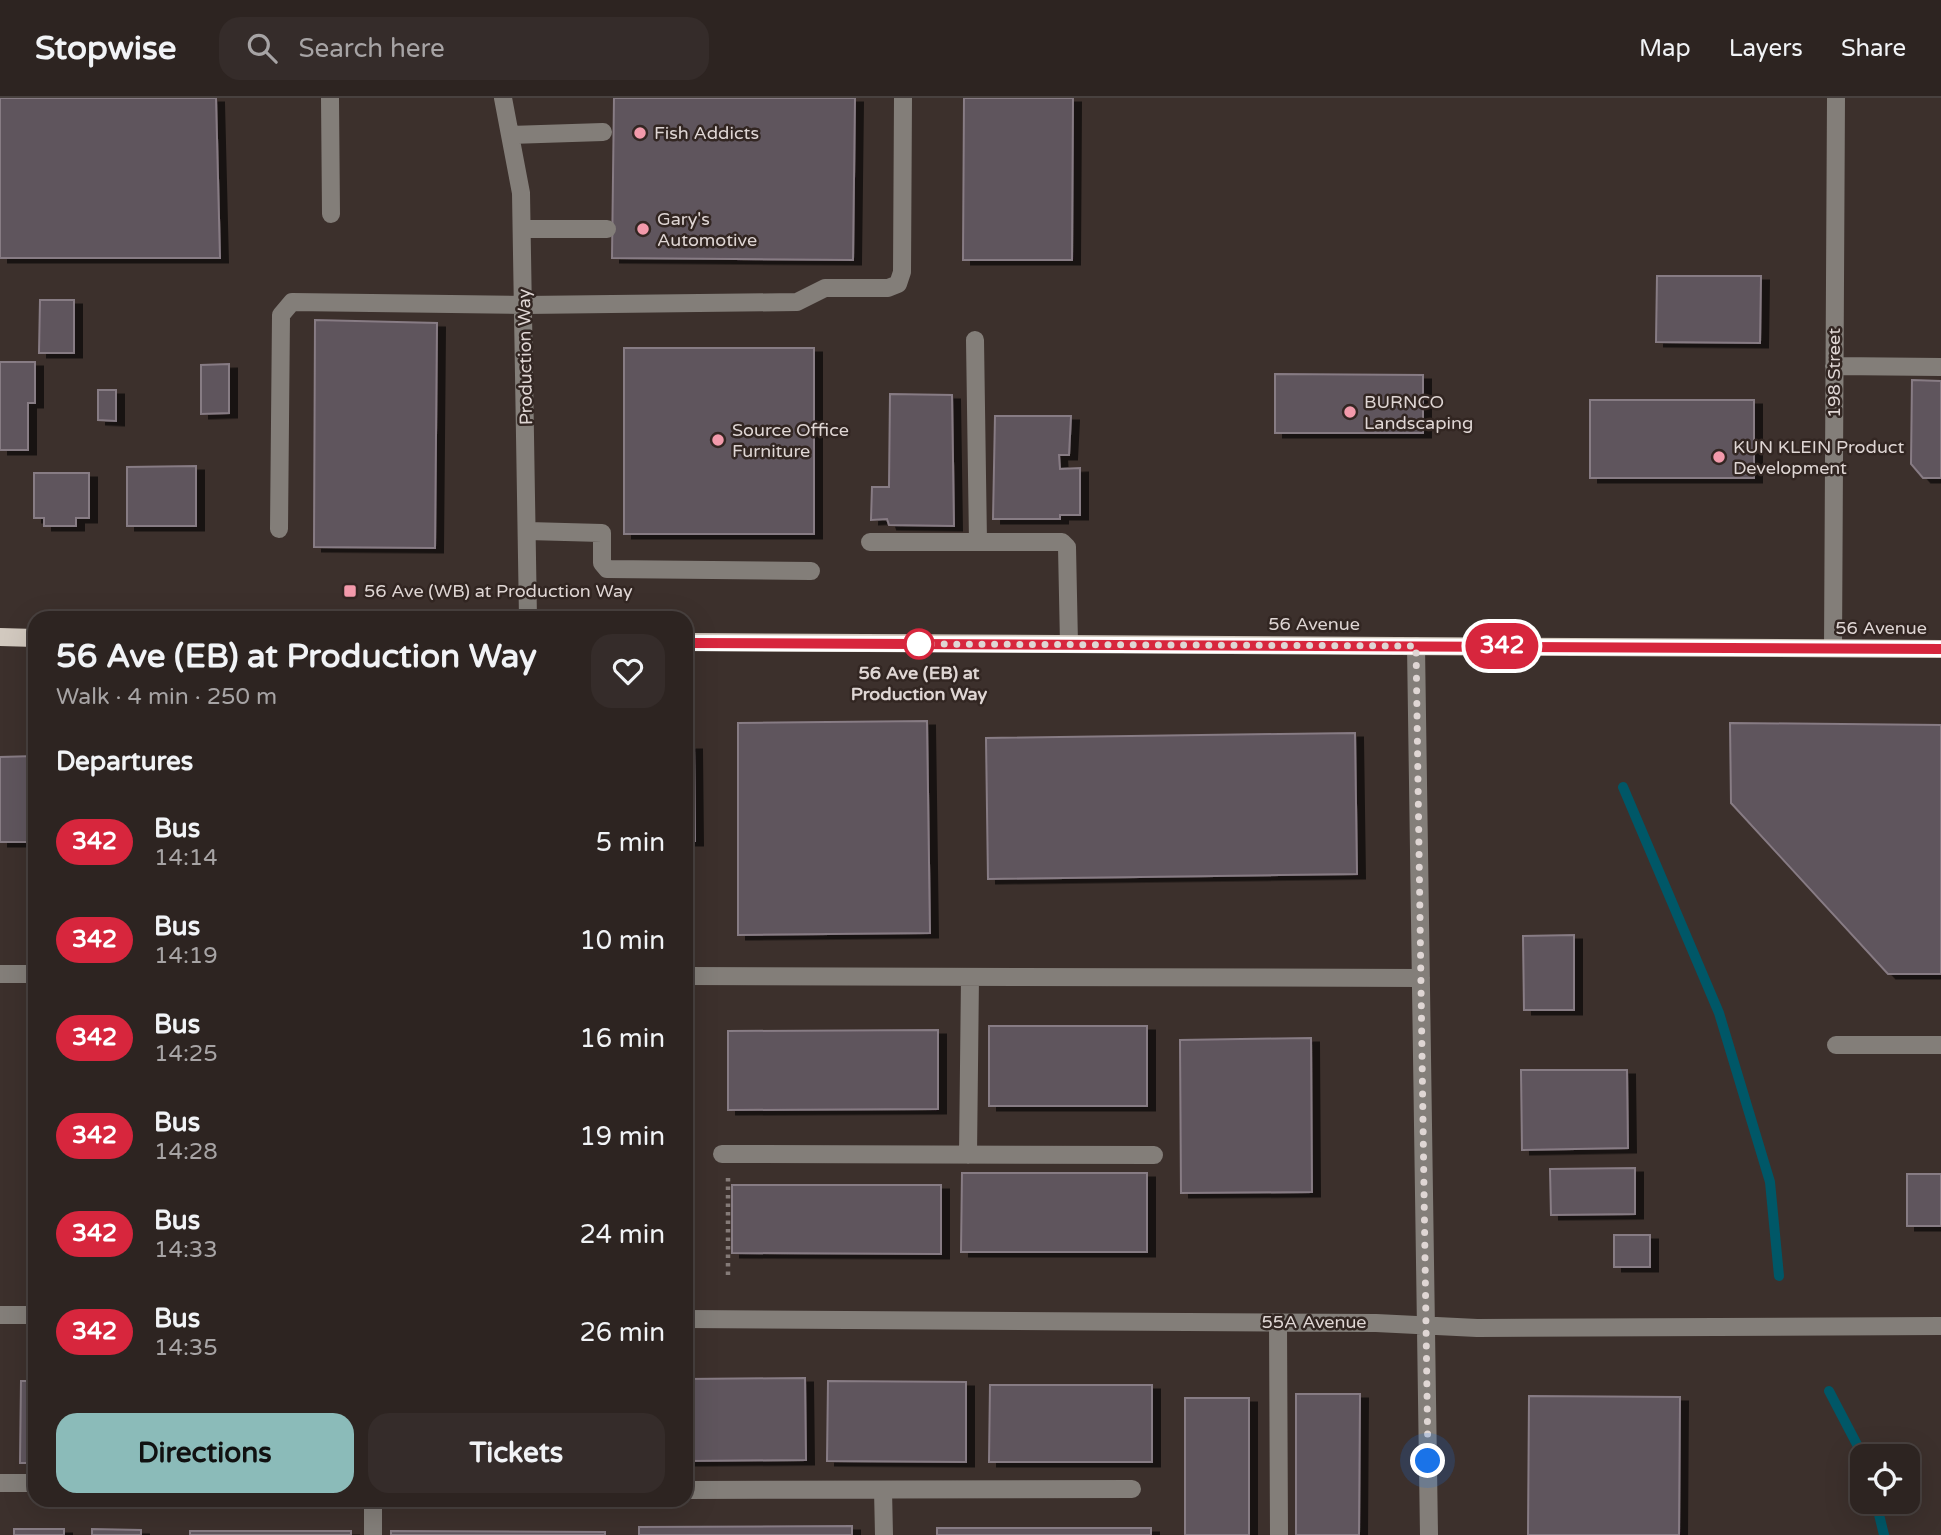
<!DOCTYPE html>
<meta charset="utf-8">
<style>
:root{--surface:#2d2421;--page:#352c2a;--text:#f1f3f6;--muted:#a7a4a5;--line:#48413f;--accent:#8bbbb9}
body{margin:0;font-family:"Varela Round",sans-serif;background:var(--page);color:var(--text);height:100vh;display:flex;flex-direction:column;font-size:26px;white-space:nowrap}
*{box-sizing:border-box;margin:0}
p{font-size:23px;color:var(--muted)}
.icon{flex:none;width:38px;height:38px;fill:none;stroke:currentColor;stroke-width:2;stroke-linecap:round;stroke-linejoin:round}
.map{position:relative;flex:1;overflow:hidden}
.panel{position:absolute;left:28px;top:513px;width:665px;height:896px;display:flex;flex-direction:column;background:var(--surface);border-radius:21px;box-shadow:0 7px 28px #0002,0 0 0 2px var(--line)}
.panel>*{flex:none}
.badge{padding:0 14px;border-radius:23px;font-size:24px;line-height:46px}
.fabs{position:absolute;left:1850px;top:1346px;display:grid;gap:14px}
.fabs a{display:grid;place-items:center;width:70px;height:70px;border-radius:14px;background:var(--surface);box-shadow:0 7px 28px #0002,0 0 0 2px var(--line);font-size:35px}
.you{position:absolute;width:35px;height:35px;margin:-18px;border:5px solid #fff;border-radius:50%;background:#1a73e8;box-shadow:0 0 0 10px #1a73e833}
.map>.badge{position:absolute;translate:-50% -50%;box-shadow:0 0 0 4px #fff}
h2{padding:0 28px;font-size:26px;line-height:63px}
.round{display:grid;place-items:center;flex:none;width:74px;height:74px;border-radius:21px;background:var(--page)}
.headline{display:flex;align-items:center;justify-content:space-between;height:119px;padding:0 28px}
h1{font-size:33px;font-weight:700;line-height:52px}
.button{display:flex;gap:14px;margin-top:auto;padding:14px 28px}
.button a{flex:1;height:80px;border-radius:21px;background:var(--accent);color:#111;font-size:28px;font-weight:700;line-height:80px;text-align:center}
.button a+a{background:var(--page);color:var(--text)}
ul{padding:0;list-style:none}
li{display:flex;align-items:center;gap:21px;height:98px;padding:0 28px}
li div{flex:1}
li b{display:block;font-size:26px}
li em{font-style:normal}
li .badge{min-width:77px;font-weight:700;text-align:center}
header{display:flex;align-items:center;gap:42px;box-sizing:border-box;height:98px;padding:0 35px;background:var(--surface);border-bottom:2px solid var(--line)}
header strong{font-size:33px}
nav{display:flex;gap:38px;margin-inline-start:auto;font-size:24px}
.search{width:490px;height:63px;background:var(--page);display:flex;align-items:center;gap:18px;box-sizing:border-box;padding:0 24px;border-radius:21px;color:var(--muted);font-size:26px}
.map>svg:first-child{display:block}
.lines{fill:none;stroke-linecap:round;stroke-linejoin:round}
.stream{stroke:#005767;stroke-width:10}
.building{fill:#5f545d;stroke:#877b84;stroke-width:2;filter:url(#shadow)}
.path{stroke:#857b78;stroke-width:4.5;stroke-dasharray:3.5 5;stroke-linecap:butt}
.minor{stroke:#837e79;stroke-width:18}
.major{stroke:#d2c9bf;stroke-width:18}
.line-casing{stroke:#fff;stroke-width:16}
.line{stroke:#d7263d;stroke-width:10}
.walk{stroke:#dfd6d4;stroke-width:7;stroke-dasharray:0 12.6}
.poi-dot{fill:#f39aab;stroke:#322622;stroke-width:2.5}
.stop-dot{fill:#fff;stroke:#d7263d;stroke-width:3.5}
.labels{text-anchor:middle;dominant-baseline:central;stroke-width:5;stroke-linejoin:round;paint-order:stroke}
.poi-label{font-size:18px;fill:#dfd6d4;stroke:#322622;text-anchor:start}
.street-label{font-size:18px;fill:#dfd6d4;stroke:#322622}
.stop-label{font-size:18px;font-weight:bold;fill:#dfd6d4;stroke:#322622}
</style>
<header>
<strong>Stopwise</strong>
<div class="search"><svg class="icon" aria-label="search" viewBox="0 0 24 24"><circle cx="10" cy="10" r="6"/><path d="M15 15l6 6"/></svg>Search here</div>
<nav><a>Map</a><a>Layers</a><a>Share</a></nav>
</header>
<div class="map">
<svg width="1941" height="1437" viewBox="0 0 1941 1437">
<defs>
<filter id="shadow"><feDropShadow dx="8" dy="4.5" stdDeviation="0" flood-color="#0009"/></filter>
</defs>
<rect width="100%" height="100%" fill="#3c302c"/>
<g class="lines">
<path class="stream" d="M1623 689 1719 915 1770 1084 1779 1178
M1829 1293 1863 1358
M1876 1404 1884 1437"/>
</g>
<path class="building" d="M0 0H216L220 160H0Z
M614 0H855L853 162 612 160Z
M964 0H1073L1072 162H963Z
M1657 178H1761L1760 245 1656 244Z
M40 202H74V255H39Z
M315 222 437 225 435 450 314 449Z
M624 250H814V436H624Z
M0 264H35V305H28V352H0Z
M229 266V315L201 316V267Z
M1275 276 1423 277V335H1275Z
M1912 282 1941 283V380H1923L1911 366Z
M98 292H116V323L98 322Z
M890 296 952 297 954 428 889 427 887 421 871 422 872 389H889Z
M1590 302H1754V380H1590Z
M995 318H1071L1069 357H1059L1060 371 1080 370V417H1060V421H993Z
M196 368V428H127V369Z
M34 375H89V420H76V428H44V420H34Z
M927 623 930 835 738 837V625Z
M1730 625 1941 627V876H1888L1731 705Z
M1355 635 1357 776 988 781 986 640Z
M686 647H694L695 743H686Z
M35 658V744H0V659Z
M1574 837V912H1524L1523 838Z
M989 928H1147V1008H989Z
M938 932V1011L728 1012V933Z
M1311 940 1312 1094 1181 1095 1180 942Z
M1521 972H1627L1628 1050 1522 1052Z
M1635 1070V1116L1551 1117 1550 1071Z
M962 1075H1147V1154H961Z
M1907 1076H1941V1128H1907Z
M732 1087H941V1156L732 1155Z
M1614 1137H1650V1169H1614Z
M805 1280 806 1362 686 1363V1281Z
M21 1283H35V1365H20Z
M828 1283 966 1284V1364L827 1363Z
M990 1287H1152V1364H989Z
M1296 1296H1360L1359 1437H1296Z
M1529 1298 1680 1299 1679 1437H1528Z
M1185 1300H1249V1437H1185Z
M852 1428V1437H639V1429Z
M937 1430H1151V1437H937Z
M14 1431H64V1437H14Z
M92 1431 141 1432V1437H92Z
M190 1433H351V1437H190Z
M391 1433 605 1434V1437H391Z"/>
<g class="lines">
<path class="path" d="M728 1080V1178"/>
<path class="minor" d="M330 0 331 116
M503 0 521 95 528 520
M510 37 603 34
M522 131H607
M975 242 978 444
M1834 268 1941 269
M279 431 281 217 292 204 525 207 797 204 825 190H888L898 186 902 174 903 0
M528 433 602 435V465L607 471 811 473
M870 444H1062L1067 449 1069 546
M1416 548 1429 1437
M1833 550 1836 0
M0 876H35
M686 878 1421 880
M1836 947H1941
M722 1056 1154 1057
M968 1057 970 879
M0 1217H35
M686 1221 1376 1225 1477 1230 1941 1228
M1278 1224 1279 1437
M0 1385H35
M686 1392 1132 1391
M883 1392 884 1437
M373 1402V1437"/>
<path class="major" d="M0 539 35 540
M686 544 1941 551"/>
</g>
<g class="lines">
<g class="line-casing">
<path id="line" d="M686 545 1941 551"/>
</g>
<use href="#line" class="line"/>
<path class="walk" d="M919 546 1416 548 1428 1363"/>
</g>
<g class="poi-dot">
<circle cx="640" cy="35" r="7"/>
<circle cx="643" cy="131" r="7"/>
<circle cx="1350" cy="314" r="7"/>
<circle cx="718" cy="342" r="7"/>
<circle cx="1719" cy="359" r="7"/>
<rect x="343" y="486" width="14" height="14" rx="3.5"/>
</g>
<circle class="stop-dot" cx="919" cy="546" r="14"/>
<g class="labels">
<g class="poi-label">
<text x="654" y="35">Fish Addicts</text>
<text x="657" y="121">Gary's<tspan x="657" dy="21">Automotive</tspan></text>
<text x="1364" y="304">BURNCO<tspan x="1364" dy="21">Landscaping</tspan></text>
<text x="732" y="332">Source Office<tspan x="732" dy="21">Furniture</tspan></text>
<text x="1733" y="349">KUN KLEIN Product<tspan x="1733" dy="21">Development</tspan></text>
<text x="364" y="493">56 Ave (WB) at Production Way</text>
</g>
<g class="street-label">
<text transform="translate(525 259) rotate(-91)">Production Way</text>
<text transform="translate(1834 275) rotate(-90)">198 Street</text>
<text x="1314" y="526">56 Avenue</text>
<text x="1881" y="530">56 Avenue</text>
<text x="1314" y="1224">55A Avenue</text>
</g>
<g class="stop-label">
<text x="919" y="575">56 Ave (EB) at<tspan x="919" dy="21">Production Way</tspan></text>
</g>
</g>
</svg>
<div class="fabs">
<a><svg class="icon" aria-label="locate" viewBox="0 0 24 24"><circle cx="12" cy="12" r="6"/><path d="M12 2v4M12 18v4M2 12h4M18 12h4"/></svg></a>
</div>
<div class="you" style="left:1428px;top:1363px"></div>
<b class="badge" style="left:1502px;top:548px;background:#d7263d;color:#fff">342</b>
<section class="panel">
<div class="headline"><div><h1>56 Ave (EB) at Production Way</h1><p>Walk · 4 min · 250 m</p></div><a class="round"><svg class="icon" aria-label="heart" viewBox="0 0 24 24"><path d="M12 20l-8-8c-3-5 5-10 8-4 3-6 11-1 8 4z"/></svg></a></div>
<h2>Departures</h2>
<ul>
<li><span class="badge" style="background:#d7263d;color:#fff">342</span><div><b>Bus</b><p>14:14</p></div><em>5 min</em></li>
<li><span class="badge" style="background:#d7263d;color:#fff">342</span><div><b>Bus</b><p>14:19</p></div><em>10 min</em></li>
<li><span class="badge" style="background:#d7263d;color:#fff">342</span><div><b>Bus</b><p>14:25</p></div><em>16 min</em></li>
<li><span class="badge" style="background:#d7263d;color:#fff">342</span><div><b>Bus</b><p>14:28</p></div><em>19 min</em></li>
<li><span class="badge" style="background:#d7263d;color:#fff">342</span><div><b>Bus</b><p>14:33</p></div><em>24 min</em></li>
<li><span class="badge" style="background:#d7263d;color:#fff">342</span><div><b>Bus</b><p>14:35</p></div><em>26 min</em></li>
</ul>
<div class="button"><a>Directions</a><a>Tickets</a></div>
</section>
</div>
